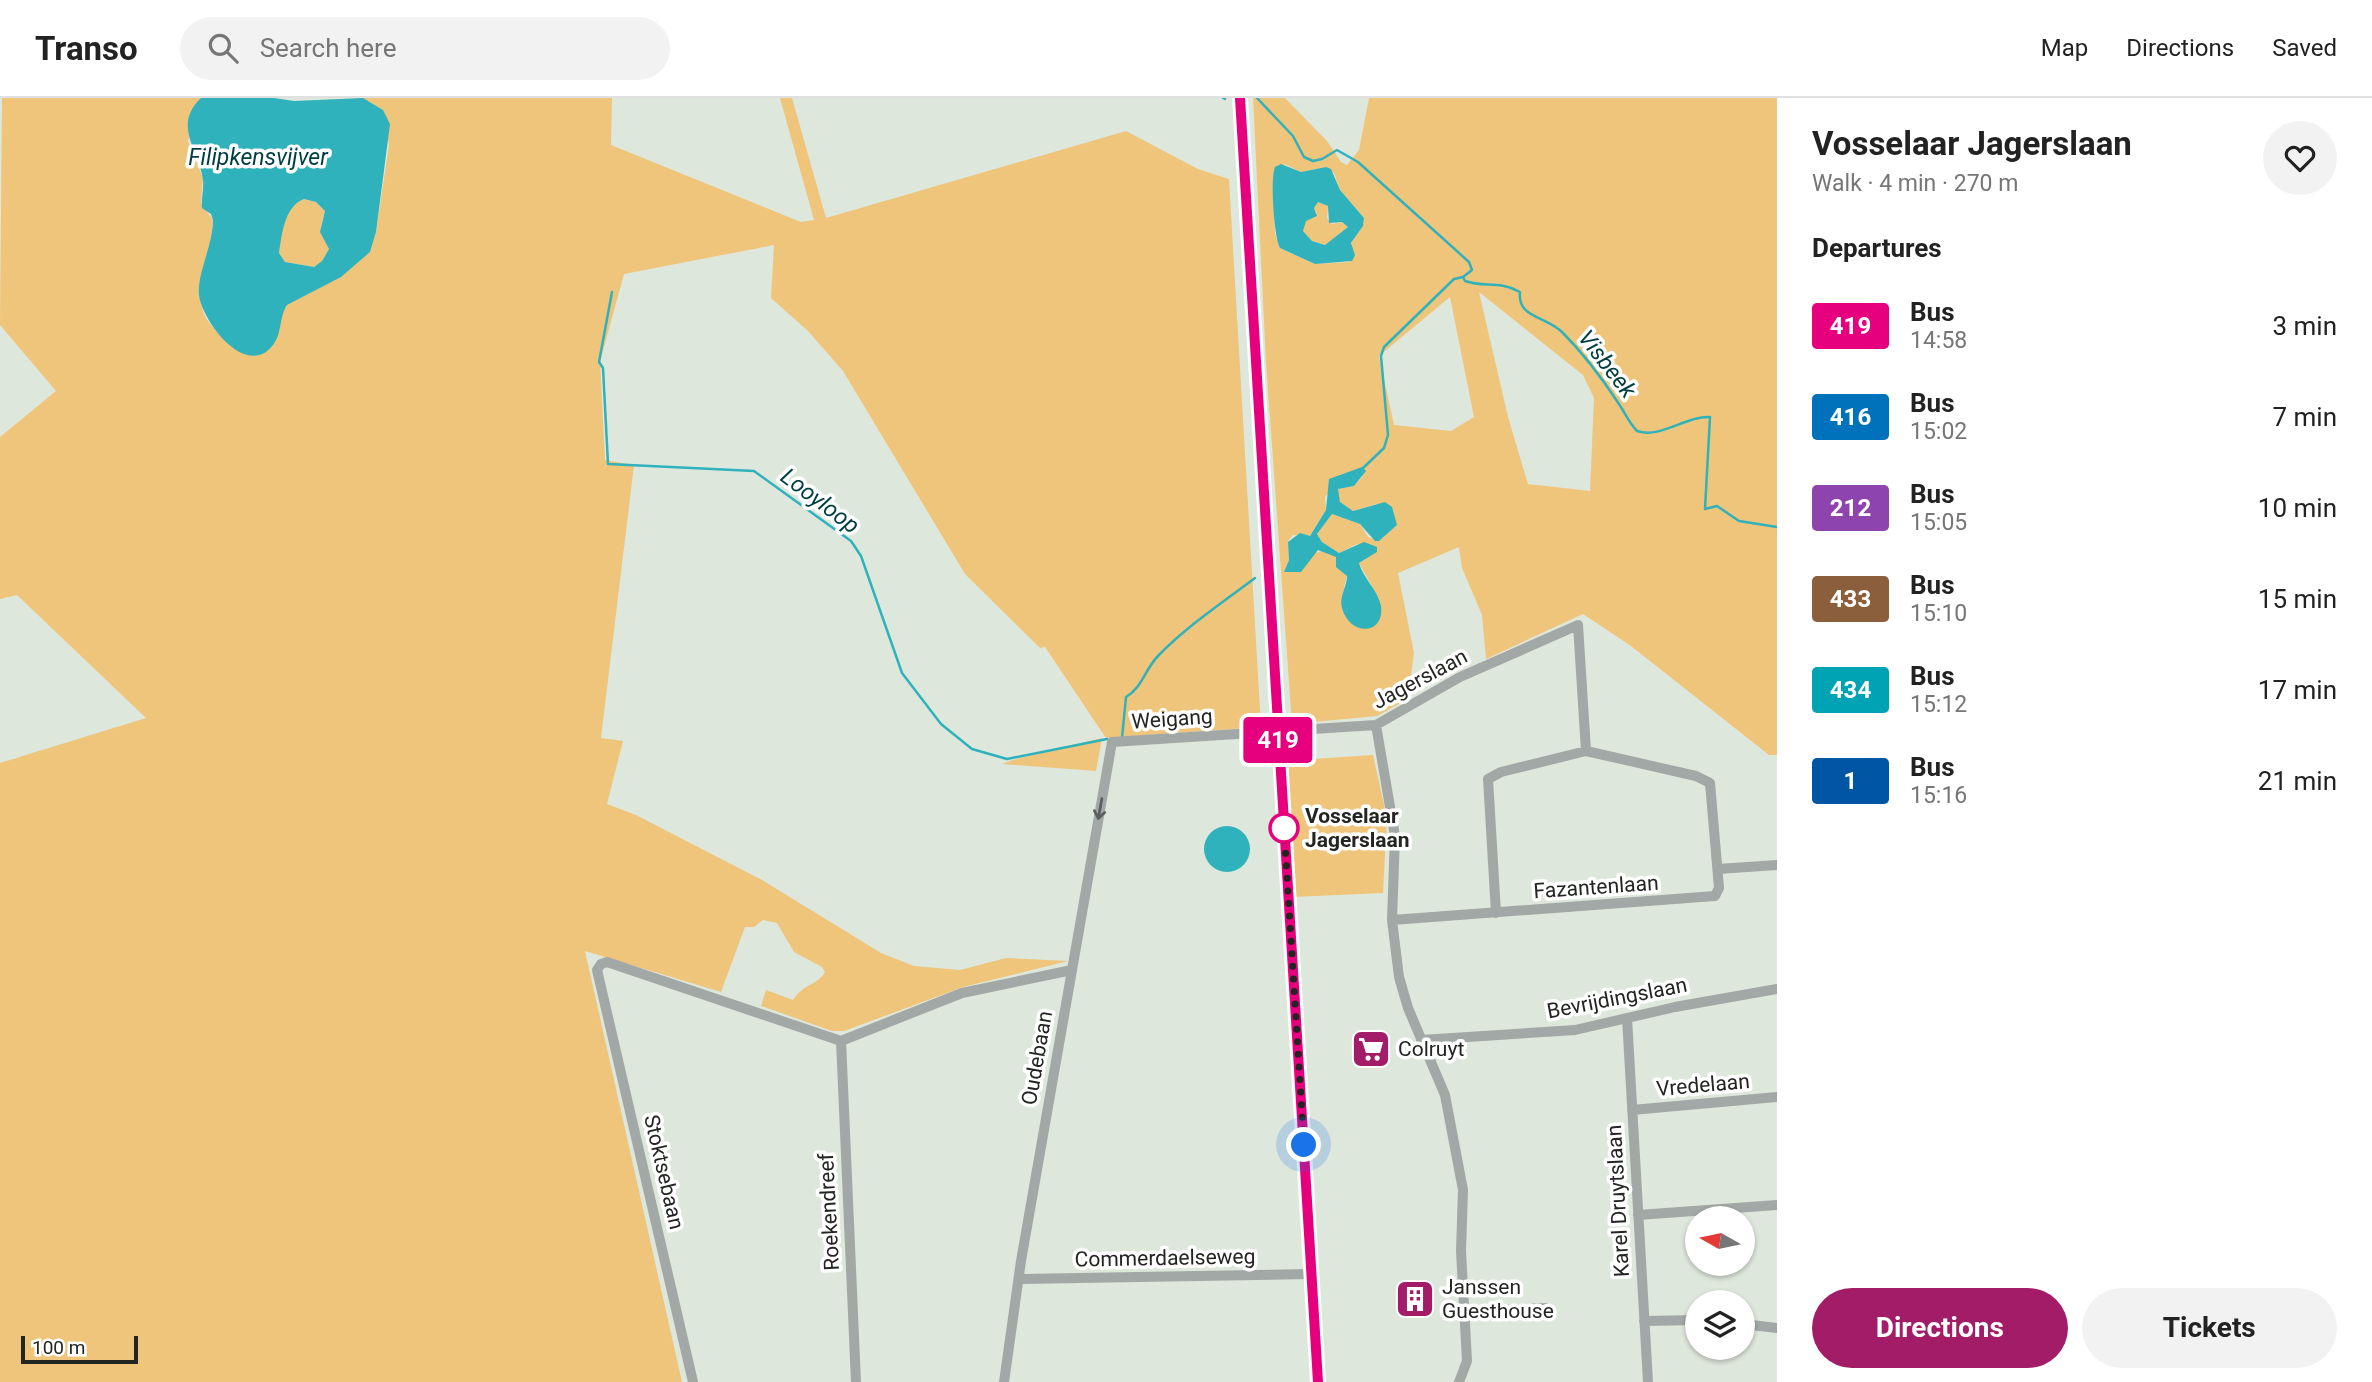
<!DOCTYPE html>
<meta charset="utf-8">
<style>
:root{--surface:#fff;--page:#f2f2f2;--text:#222;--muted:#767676;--line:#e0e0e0;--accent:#a21c68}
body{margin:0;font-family:Roboto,sans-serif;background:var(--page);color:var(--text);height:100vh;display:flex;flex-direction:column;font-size:26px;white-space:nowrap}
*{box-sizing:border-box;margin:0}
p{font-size:23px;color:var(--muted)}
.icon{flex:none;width:38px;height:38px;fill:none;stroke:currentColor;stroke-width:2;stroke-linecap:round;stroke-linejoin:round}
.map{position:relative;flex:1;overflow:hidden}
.panel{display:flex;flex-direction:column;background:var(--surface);width:595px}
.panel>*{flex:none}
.badge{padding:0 14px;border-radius:5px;font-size:24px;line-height:46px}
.needle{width:46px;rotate:279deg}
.tools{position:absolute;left:1685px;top:1108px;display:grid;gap:14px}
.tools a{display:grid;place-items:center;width:70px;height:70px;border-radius:50%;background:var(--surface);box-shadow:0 2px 5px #0004;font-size:35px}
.scale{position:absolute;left:21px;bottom:18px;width:117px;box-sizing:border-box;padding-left:7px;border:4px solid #222521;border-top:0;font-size:19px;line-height:24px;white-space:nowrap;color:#222521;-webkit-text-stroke:5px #fff;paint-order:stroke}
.you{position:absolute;width:35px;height:35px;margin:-18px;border:5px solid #fff;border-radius:50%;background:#1a73e8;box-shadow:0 0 0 10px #1a73e833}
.map>.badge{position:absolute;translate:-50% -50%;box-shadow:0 0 0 4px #fff}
h2{padding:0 35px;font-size:26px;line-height:63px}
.round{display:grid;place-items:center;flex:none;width:74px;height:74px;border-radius:37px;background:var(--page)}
.headline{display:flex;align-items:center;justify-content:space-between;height:119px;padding:0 35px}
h1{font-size:33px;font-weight:700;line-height:52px}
.button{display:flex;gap:14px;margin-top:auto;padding:14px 35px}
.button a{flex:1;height:80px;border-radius:42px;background:var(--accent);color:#fff;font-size:28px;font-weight:700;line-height:80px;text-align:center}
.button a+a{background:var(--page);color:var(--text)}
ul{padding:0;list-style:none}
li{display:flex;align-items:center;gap:21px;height:91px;padding:0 35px}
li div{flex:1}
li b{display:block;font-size:26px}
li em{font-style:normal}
li .badge{min-width:77px;font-weight:700;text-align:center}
header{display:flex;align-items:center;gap:42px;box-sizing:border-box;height:98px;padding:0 35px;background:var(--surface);border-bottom:2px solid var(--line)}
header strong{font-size:33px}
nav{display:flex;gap:38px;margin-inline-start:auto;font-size:24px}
.search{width:490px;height:63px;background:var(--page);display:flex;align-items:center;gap:18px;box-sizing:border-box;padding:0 24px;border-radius:38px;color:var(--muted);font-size:26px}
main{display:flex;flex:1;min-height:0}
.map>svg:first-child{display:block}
.green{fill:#eec57b;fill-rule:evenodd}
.water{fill:#2fb2bb;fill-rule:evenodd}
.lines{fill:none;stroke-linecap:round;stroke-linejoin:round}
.stream{stroke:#2fb2bb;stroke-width:2.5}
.minor{stroke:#a2a8a6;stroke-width:10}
.major{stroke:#6b7672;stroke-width:12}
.oneway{stroke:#5c605d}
.line-casing{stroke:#fff;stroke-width:16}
.line{stroke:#e6007e;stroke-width:10}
.walk{stroke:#222521;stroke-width:7;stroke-dasharray:0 12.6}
.stop-dot{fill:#fff;stroke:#e6007e;stroke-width:3.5}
.labels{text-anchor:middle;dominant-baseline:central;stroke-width:7;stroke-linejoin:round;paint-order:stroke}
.street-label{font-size:21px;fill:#222521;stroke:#fff}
.stop-label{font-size:21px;font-weight:bold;fill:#222521;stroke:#fff;text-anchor:start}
.poi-label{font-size:21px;fill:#222521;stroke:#fff;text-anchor:start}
.water-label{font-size:23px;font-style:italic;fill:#003d41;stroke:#fff}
</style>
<header>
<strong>Transo</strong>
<div class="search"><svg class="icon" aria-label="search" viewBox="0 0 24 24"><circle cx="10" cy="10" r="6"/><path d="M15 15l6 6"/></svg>Search here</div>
<nav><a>Map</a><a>Directions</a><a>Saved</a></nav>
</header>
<main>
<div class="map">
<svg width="1777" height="1284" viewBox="0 0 1777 1284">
<rect width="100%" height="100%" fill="#dee7dc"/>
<path class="green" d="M2 0H201L188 43 203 80 201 105 213 122C211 194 169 213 255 258 286 246 272 229 287 207L340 179 370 154 376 134 389 47 383 12 363 0H612L611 47 801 124 814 122 780 0H792L826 120 1126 33 1198 71 1229 81 1261 629 1106 640 1045 549 1040 550 965 476 843 273 808 233 771 200 774 147 624 176 600 264 605 362 634 367 601 640 623 643 607 706 636 717 762 782 881 855 914 868 960 872 1006 860 1068 863 963 889 844 933H832L761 908 766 892 793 902C804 885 817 888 825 874L822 869 794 854 777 825 763 822 754 829H745L721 894 585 853 682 1284H0V665L146 620 17 497 0 501V339L56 293 0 227Z
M1253 0H1285L1327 43 1341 64 1347 67 1359 52 1369 0H1777V657H1769L1631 548 1583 516 1486 561 1482 517 1462 470 1459 449 1398 475 1414 555 1408 601 1377 618 1292 626 1266 264ZM1284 66 1301 74 1326 69 1334 75 1340 92 1364 120 1363 128 1352 144 1349 164 1315 166 1280 150 1275 135 1273 86ZM1479 194 1583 277 1594 300 1590 393 1528 386 1508 319ZM1450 199 1474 319 1451 333 1394 327 1379 258ZM1362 370 1363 378 1354 388 1337 391 1340 404 1353 413 1376 406 1397 427 1379 443 1368 439 1360 426 1332 416 1317 436 1322 444 1339 455 1357 446 1377 454 1359 465 1379 501 1344 489 1347 478 1336 459 1325 452 1312 456 1301 474H1284L1289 462 1288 443 1293 437 1310 438 1326 412 1325 399 1343 376Z
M304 101 316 104 325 113 321 129 329 151 322 163 314 169 285 164 279 155C281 136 284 109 304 101Z
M1318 104 1328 108 1327 120 1332 126 1342 124 1348 129 1326 147 1312 143 1303 133 1306 122 1317 116 1314 110Z
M1102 640 1096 673 1002 666 1013 662Z
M1373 657 1387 720 1383 795 1293 799 1284 663Z"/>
<path class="water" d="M201 0H274L294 3 363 0 383 12 390 26 376 134 370 154 341 179 287 207C279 219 282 236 273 247 246 282 202 223 199 197 197 175 213 148 213 122L211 116 202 110C201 101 204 92 203 82 199 51 172 28 201 0ZM304 101 316 104 325 113 320 134 329 151 322 163 314 169 285 164 279 155C282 136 284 109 304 101Z
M1281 66 1301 74 1326 69 1331 71 1340 92 1364 120 1363 128 1351 145 1355 157 1352 163 1315 166 1280 150C1274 139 1270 81 1275 69ZM1318 104 1328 108 1329 125 1342 124 1348 129 1325 147 1312 143 1303 133 1306 123 1317 118 1314 110Z
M1362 369 1366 373 1354 388 1338 391 1340 404 1353 413 1385 404 1392 409 1397 427 1379 443H1375L1360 426 1332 416 1317 436 1322 444 1339 455 1364 444 1377 449V454L1359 465C1363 480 1378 492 1381 508 1385 537 1350 539 1342 510 1339 498 1347 489 1347 478L1336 469V459L1318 452 1301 474H1284L1289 462 1288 444 1300 435 1310 438 1326 412 1329 381Z
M1204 751a23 23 0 1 1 46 0a23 23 0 1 1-46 0Z"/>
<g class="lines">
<path class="stream" d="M1223 0 1225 1
M1257 0 1293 38 1304 59 1313 63 1322 61 1337 52 1358 64 1469 164 1472 172 1463 179 1465 183C1485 190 1498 182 1520 194 1517 220 1546 218 1562 234 1583 255 1602 280 1619 306 1625 315 1629 325 1637 333 1661 341 1685 318 1710 319L1705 411 1717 408 1739 423 1777 429
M612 194 599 264 603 270 608 366 754 373 851 443 861 458 902 575 941 626 972 651 1007 661 1107 641
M1361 372 1384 350 1388 337 1381 258 1384 249 1454 181 1463 179
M1122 640 1126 599C1142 590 1145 571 1158 558 1187 528 1222 505 1255 480"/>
<path class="minor" d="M1376 627 1395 738 1392 822 1399 879 1408 910 1445 997 1463 1092 1461 1153 1467 1263 1459 1284
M1718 771 1777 767
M1496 815 1488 681 1501 674 1586 653
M1627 920 1648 1284
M1421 942 1575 932 1675 909 1777 891
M841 943 856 1284
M841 943 962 895 1072 872
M1632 1012 1777 999
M1638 1117 1777 1107
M1021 1181 1311 1176
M1465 1214 1546 1210
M1644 1223 1698 1222
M1743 1226 1777 1230
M693 1284 597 872 601 866 607 864 841 943
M1004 1284 1021 1163 1112 644 1376 627 1460 579 1578 527 1586 653 1696 678 1710 685 1719 790 1715 798 1392 822"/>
<path class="major" d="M1240 0 1318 1284"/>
</g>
<defs><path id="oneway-shaft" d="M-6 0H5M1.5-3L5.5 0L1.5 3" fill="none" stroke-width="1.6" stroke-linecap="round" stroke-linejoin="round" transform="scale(1.75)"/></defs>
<use class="oneway" href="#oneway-shaft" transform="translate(1100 711) rotate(100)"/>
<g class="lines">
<g class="line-casing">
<path id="line" d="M1240 0 1318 1284"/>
</g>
<use href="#line" class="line"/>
<path class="walk" d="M1284 730 1304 1047"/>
</g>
<defs>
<g id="supermarket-square" transform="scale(2.0125)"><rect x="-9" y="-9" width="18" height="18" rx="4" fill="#a21c68" stroke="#fff"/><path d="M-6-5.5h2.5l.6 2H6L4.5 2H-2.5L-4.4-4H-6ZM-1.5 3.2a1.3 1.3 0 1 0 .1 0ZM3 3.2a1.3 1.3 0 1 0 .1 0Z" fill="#fff"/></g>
<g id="building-square" transform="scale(2.0125)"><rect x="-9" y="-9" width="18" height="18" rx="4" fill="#a21c68" stroke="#fff"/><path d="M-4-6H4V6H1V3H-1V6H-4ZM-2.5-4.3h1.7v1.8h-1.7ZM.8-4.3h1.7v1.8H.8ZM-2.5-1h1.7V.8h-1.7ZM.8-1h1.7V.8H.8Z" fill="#fff"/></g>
</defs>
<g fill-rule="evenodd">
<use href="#supermarket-square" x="1371" y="951"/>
<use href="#building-square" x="1415" y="1201"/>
</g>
<circle class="stop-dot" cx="1284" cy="730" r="14"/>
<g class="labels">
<g class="street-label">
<text transform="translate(1420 581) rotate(-28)">Jagerslaan</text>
<text transform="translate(1172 621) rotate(-4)">Weigang</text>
<text transform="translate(1596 789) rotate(-4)">Fazantenlaan</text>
<text transform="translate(1617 900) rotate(-11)">Bevrijdingslaan</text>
<text transform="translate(1037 960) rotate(-80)">Oudebaan</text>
<text transform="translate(1703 987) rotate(-5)">Vredelaan</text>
<text transform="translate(664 1074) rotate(77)">Stoktsebaan</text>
<text transform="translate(1618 1103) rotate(-93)">Karel Druytslaan</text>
<text transform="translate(829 1114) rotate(-93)">Roekendreef</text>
<text transform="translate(1165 1160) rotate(-1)">Commerdaelseweg</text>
</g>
<g class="stop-label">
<text x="1305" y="718">Vosselaar<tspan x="1305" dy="24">Jagerslaan</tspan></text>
</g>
<g class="poi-label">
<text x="1398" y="951">Colruyt</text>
<text x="1442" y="1189">Janssen<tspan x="1442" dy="24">Guesthouse</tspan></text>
</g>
<g class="water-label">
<text x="258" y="59">Filipkensvijver</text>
<text transform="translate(1607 266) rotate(52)">Visbeek</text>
<text transform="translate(820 403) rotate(37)">Looyloop</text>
</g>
</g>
</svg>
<div class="tools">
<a><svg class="needle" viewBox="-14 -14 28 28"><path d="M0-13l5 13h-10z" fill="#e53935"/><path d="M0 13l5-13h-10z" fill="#767676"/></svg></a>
<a><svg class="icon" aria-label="layers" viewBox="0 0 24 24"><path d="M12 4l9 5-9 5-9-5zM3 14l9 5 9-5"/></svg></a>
</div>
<div class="scale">100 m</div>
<div class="you" style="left:1304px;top:1047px"></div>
<b class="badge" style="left:1278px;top:642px;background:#e6007e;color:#fff">419</b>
</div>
<section class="panel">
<div class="headline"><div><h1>Vosselaar Jagerslaan</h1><p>Walk · 4 min · 270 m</p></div><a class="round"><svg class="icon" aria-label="heart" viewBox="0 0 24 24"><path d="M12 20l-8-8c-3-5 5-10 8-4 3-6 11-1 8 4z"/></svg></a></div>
<h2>Departures</h2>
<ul>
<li><span class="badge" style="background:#e6007e;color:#fff">419</span><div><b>Bus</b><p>14:58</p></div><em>3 min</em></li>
<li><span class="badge" style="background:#0072bc;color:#fff">416</span><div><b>Bus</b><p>15:02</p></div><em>7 min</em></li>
<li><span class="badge" style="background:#8e44ad;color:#fff">212</span><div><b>Bus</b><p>15:05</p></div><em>10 min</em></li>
<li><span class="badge" style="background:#8b5e3c;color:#fff">433</span><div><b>Bus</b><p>15:10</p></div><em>15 min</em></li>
<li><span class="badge" style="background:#00a3b4;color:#fff">434</span><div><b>Bus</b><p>15:12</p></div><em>17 min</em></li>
<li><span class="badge" style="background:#0056a4;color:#fff">1</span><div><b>Bus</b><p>15:16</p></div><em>21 min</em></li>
</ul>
<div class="button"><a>Directions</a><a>Tickets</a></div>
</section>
</main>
